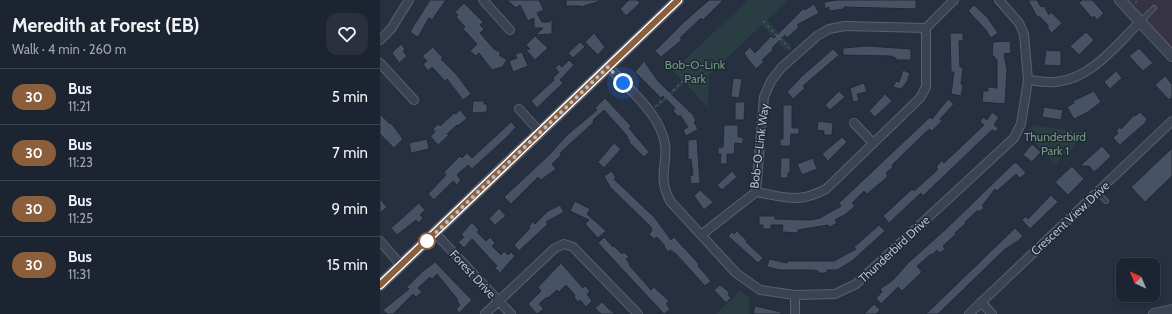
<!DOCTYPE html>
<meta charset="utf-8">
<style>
:root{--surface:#1d2431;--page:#2a303d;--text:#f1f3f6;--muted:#a0a4ab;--line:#3b414d}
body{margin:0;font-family:Cabin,sans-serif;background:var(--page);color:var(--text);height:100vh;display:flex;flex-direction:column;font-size:15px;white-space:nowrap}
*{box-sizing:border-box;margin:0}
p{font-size:13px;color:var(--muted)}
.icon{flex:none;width:22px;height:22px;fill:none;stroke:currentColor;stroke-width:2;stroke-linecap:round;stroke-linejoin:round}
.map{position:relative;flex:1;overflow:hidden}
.details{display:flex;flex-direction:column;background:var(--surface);width:380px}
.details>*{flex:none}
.badge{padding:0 8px;border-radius:13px;font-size:14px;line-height:26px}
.needle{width:26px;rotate:316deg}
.tools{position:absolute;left:736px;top:258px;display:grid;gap:8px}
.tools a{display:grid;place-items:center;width:44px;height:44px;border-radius:8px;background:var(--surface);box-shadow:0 2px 6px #0003,0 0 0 1px var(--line);font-size:20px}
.you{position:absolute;width:20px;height:20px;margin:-10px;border:3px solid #fff;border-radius:50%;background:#1a73e8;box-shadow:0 0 0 6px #1a73e833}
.map>.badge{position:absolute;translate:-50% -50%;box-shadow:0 0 0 2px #fff}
.round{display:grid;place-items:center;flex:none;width:42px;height:42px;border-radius:12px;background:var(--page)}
.summary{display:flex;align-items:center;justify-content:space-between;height:68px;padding:0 12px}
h1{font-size:19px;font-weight:700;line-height:30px}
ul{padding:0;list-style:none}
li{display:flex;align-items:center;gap:12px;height:56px;padding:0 12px;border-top:1px solid var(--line)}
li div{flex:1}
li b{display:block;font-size:15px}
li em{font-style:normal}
li .badge{min-width:44px;font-weight:700;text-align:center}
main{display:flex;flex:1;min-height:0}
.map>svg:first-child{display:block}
.medical{fill:#363342}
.green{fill:#293d42}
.building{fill:#485265;stroke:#222938}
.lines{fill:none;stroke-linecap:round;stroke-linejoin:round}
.service-casing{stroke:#59606e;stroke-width:6}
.minor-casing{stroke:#59606e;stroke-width:10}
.tertiary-casing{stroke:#59606e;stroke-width:12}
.path{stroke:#475a5f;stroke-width:1.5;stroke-dasharray:3 3;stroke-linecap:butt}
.service{stroke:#3b4251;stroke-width:4}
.minor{stroke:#3b4251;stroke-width:8}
.tertiary{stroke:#3b4251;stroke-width:10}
.line-casing{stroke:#fff;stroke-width:9}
.line{stroke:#8b5e3c;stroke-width:6}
.walk{stroke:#b8becb;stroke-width:4;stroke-dasharray:0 7.2}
.stop-dot{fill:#fff;stroke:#8b5e3c;stroke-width:2}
.labels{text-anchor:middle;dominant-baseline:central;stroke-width:3;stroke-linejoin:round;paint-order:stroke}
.park-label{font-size:12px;fill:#709b7d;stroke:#202736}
.street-label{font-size:12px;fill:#b8becb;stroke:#202736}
</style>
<main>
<section class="details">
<div class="summary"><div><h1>Meredith at Forest (EB)</h1><p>Walk · 4 min · 260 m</p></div><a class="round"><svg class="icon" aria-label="heart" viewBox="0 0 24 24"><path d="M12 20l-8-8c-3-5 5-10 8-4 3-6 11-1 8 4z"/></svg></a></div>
<ul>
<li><span class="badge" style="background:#8b5e3c;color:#fff">30</span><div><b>Bus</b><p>11:21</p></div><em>5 min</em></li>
<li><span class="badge" style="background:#8b5e3c;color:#fff">30</span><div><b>Bus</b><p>11:23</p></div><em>7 min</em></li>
<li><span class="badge" style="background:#8b5e3c;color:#fff">30</span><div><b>Bus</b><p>11:25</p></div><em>9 min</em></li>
<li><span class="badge" style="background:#8b5e3c;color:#fff">30</span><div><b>Bus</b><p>11:31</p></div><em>15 min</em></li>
</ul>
</section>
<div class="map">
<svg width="792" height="314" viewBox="0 0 792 314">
<rect width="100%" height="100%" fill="#273041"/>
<path class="medical" d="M740 0H792V56Z"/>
<path class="green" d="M368 0H408L387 20 411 46 406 51 382 25 329 75 328 108 305 83 279 107 277 105 302 81 293 71Z
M652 125 708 133 675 164 647 135Z
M360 291 369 297V314H336Z"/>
<path class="building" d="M50 0H66L52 20 49 18 38 37 31 33V30Z
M127 0H159L164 10 157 13 162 22H169L172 19V34L156 35 163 28H154V18L148 21 140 5 136 8Z
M186 0H220V1L201 7 200 6H186Z
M249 0H257L260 3 246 16 240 9Z
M329 0H343L323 20 321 18 300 38 302 40 281 57 275 51 304 22Z
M458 0H536V9L464 7V9L449 11V7L445 9 444 2Z
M648 0H657L661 7 664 6 669 15 671 12 682 23 672 33 668 29V25L659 16 657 17Z
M702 0H712L724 13 717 20 714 16 712 18 699 3Z
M84 3 103 22 100 25 104 29 100 33 114 49 121 53 119 55 127 60 122 67 112 70 99 53 96 56 90 51 97 44 83 29 85 27 76 17 78 15 75 12Z
M434 4 439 13 417 25 419 27 407 38 405 35 392 48 393 50 382 60 384 62 376 69 367 58 364 53 370 47 375 53 391 36 394 38 424 8 425 10Z
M594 5 607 17 618 33 611 38 605 29 588 11Z
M706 32 714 40 699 55 690 46Z
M214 33 225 47 218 55 205 42Z
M570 33H583V41H579L580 67H583L581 84 583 85 581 96 571 94 574 72H571Z
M155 36 168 48 155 60 146 50 150 49 146 45Z
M630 41 631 53 624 54 627 70 625 104 602 102 603 91H608V87L617 88V59H615L614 56H612L613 42Z
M200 42 205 47 193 58 188 53Z
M21 44 25 49 23 51 27 56 19 63 12 53Z
M487 46 531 49V60H516V58L510 56 463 55V48Z
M53 47 63 58 61 59 77 75 91 94 83 100 67 79 65 81 52 67 48 71 43 64 47 61 42 56Z
M759 48 773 63 763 71 749 56Z
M453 49 459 55 423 86 425 88 413 99 407 92 421 77Z
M666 50 681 51V66L664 65Z
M142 52 148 66 133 72 129 61 137 58 135 54Z
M189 60 194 65 180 80 183 83 157 108 151 101 174 80 173 78 179 72 175 68 179 64 182 67Z
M264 61 278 81 313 115 316 121 314 122 318 129 306 136 303 130 308 127 300 115 299 117 293 111 295 108 283 96 281 98 255 72Z
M523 70 530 73 527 82 521 89 513 87 516 81 519 82Z
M736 71 742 78 730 89 724 82Z
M785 76 792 84V97L789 100 775 85Z
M353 78 362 79 359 98 351 97Z
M484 83 487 92 477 94 479 101 473 102 470 88Z
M459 91 465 97 450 110 445 105Z
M714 91 721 102 708 112 694 119 687 107 694 103 693 101Z
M505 94 512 101 495 117 489 111Z
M225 98 251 126 249 128 269 152 264 157 249 142 250 141 247 138 248 137 224 110 213 120 214 122 180 153 181 155 172 164 176 169 161 180 158 177 131 204 124 197 170 154 187 135 217 110 215 108Z
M568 99 574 104 560 119 562 121 552 131 550 129 546 132 512 165 513 167 506 173 508 176 504 180 487 194 484 191 472 203 475 206 466 214 455 220 457 223 450 227 448 225 418 230V233L402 232 403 225H391V229H383V225H379V216H395V219L431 220 440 218 461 206 459 203 550 117 552 119Z
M93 101H104V104H107V112L92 113Z
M355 102H365L364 120H355Z
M403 105H412V128H419V134H411L410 146H400V139H403Z
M664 107 683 110 681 120 662 117Z
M80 110 87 118 78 126 77 125 67 134 69 135 58 145 50 136 55 132 53 129 58 124 60 126 74 113 76 114Z
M612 112 619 117 614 125 618 128 616 132 612 130 543 196 541 193 509 223 503 216 532 189 534 191 554 173 558 169 556 167 562 160 564 163 604 125 600 122 603 117 607 120Z
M760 112 767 119 765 123 740 145 733 138 738 133 736 131 740 127 741 129 754 115 755 116Z
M0 114 10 124 11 123 23 139 14 148 0 134Z
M438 121 453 123 452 135H444V131L437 130Z
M131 122 136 127 127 137 92 169 88 165 77 175 81 180 77 185 73 181 54 200 48 194 66 175 64 172 80 156 82 158 87 153 92 158Z
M344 125H358V137H363V144L355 143 354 154H347V164H340L341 154H338V148L343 147Z
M462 137 467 142 448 161 442 154Z
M47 139 49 149 31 153 29 143Z
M317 139 320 183 311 184 310 176 313 175 311 159 308 160V140Z
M234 143 241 149 224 168 218 162Z
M652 144 661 152 652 162 643 155Z
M722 146 731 156 720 167 714 172 709 166H700Z
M792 148V176L765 202 751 187Z
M401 158H410V173H408V178H400Z
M433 158 437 169 422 175 417 164Z
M634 163H637L646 173 640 178 636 174 617 191 615 189 602 206 604 208 599 212 598 210 585 222 586 223 575 233 576 234 563 246 565 249 560 253 557 250 552 255 551 254 537 266 542 272 522 291 518 287 501 304 496 298 502 292 500 289 513 280 528 263 567 228Z
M692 166 704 179 688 195 675 182Z
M232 171 236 178 234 179 275 218 291 240 294 237 319 264 318 266 331 281 325 286 296 254 290 250 288 252 284 247 285 246 277 237 274 239 269 234 272 231 271 227 230 187 224 176Z
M352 171 357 177 342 190 337 185Z
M320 190 333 202 324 210 314 196Z
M671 195 678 202 650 229 642 220 646 216 648 219Z
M0 199 7 207 0 213Z
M195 201 210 209 207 214 226 231 218 238 205 224 209 220 190 211Z
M39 203 45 210 40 215 43 218 39 223 36 220 17 235 11 228Z
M180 205 184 212 166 222 168 224 139 251 134 245 150 228 149 226 153 222 155 224 168 211Z
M119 208 126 216 115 225 109 219Z
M92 222 99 230 97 232 106 241 110 237 115 243 112 246 121 255 124 251 128 255 131 252 135 256 120 273 115 268 117 266 92 239 84 248 78 242 84 237 81 235 85 230Z
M499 225 505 231 472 261 457 270H447V273H438V271L433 270H400L387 267 389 259 407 263V261H454L476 249 474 247Z
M635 228 643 236 639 240 624 250 558 314H546Z
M357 231 367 241 366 242 383 258 378 263 348 236 352 232 354 234Z
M224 237 233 247 234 246 242 254 244 252 249 257 246 259 250 264 249 265 271 290 274 287 289 301 286 304 290 309 284 314 218 243Z
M55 262 92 300 79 313 76 309 80 305 77 301 78 300 57 274 52 279 50 277 38 288 42 292 36 297 33 294 13 314H7L3 310 29 289 27 287 43 271Z
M181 263 203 288 205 286 210 291 207 294 212 301 206 307 200 300 198 302 194 297 195 295 186 285 179 292 177 290 168 298 167 297 159 304 164 309 157 314 148 304 161 291 158 287Z
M340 285 349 292 348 295 351 298 346 303 334 290Z
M222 302 228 308 235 314H221L215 308Z
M494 304 500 310 496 314H484Z
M375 306 401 312V314H373Z"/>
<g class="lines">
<g class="service-casing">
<path id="service" d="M760 22 774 8
M717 192 726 201"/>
</g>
<g class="minor-casing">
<path id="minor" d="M103 0 130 30
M0 40 11 29 29 0
M0 63 34 100
M229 67C248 89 280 113 285 144 288 166 277 175 290 201L356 273 380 290 415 295 455 294 476 284 634 138 641 124 648 80 644 34 639 23 619 0
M648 80C657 81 667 83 676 82 712 78 735 46 760 22
M139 109 160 132
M474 123 493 143
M376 192C405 197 418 204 446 189L540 98 546 87V28
M55 233 131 314
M321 235 376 192 384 97 391 81 401 68 437 36 449 29 465 26 546 28 574 0
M0 241 21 265
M415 295V314
M601 302 612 314
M105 314 175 248 184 244 193 247 258 314
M589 314 792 121"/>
</g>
<g class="tertiary-casing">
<path id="tertiary" d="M740 0 792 56
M0 285 298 0
M774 314 792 310"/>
</g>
<path class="path" d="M755 3 759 0
M383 21 411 50
M275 107 303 81"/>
<use href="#service" class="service"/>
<use href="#minor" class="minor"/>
<use href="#tertiary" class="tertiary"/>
</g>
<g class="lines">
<g class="line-casing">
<path id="line" d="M0 285 298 0"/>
</g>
<use href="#line" class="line"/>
<path class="walk" d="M47 241 44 244 228 67 243 83"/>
</g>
<circle class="stop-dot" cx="47" cy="241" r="8"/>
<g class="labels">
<g class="park-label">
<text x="315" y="64">Bob-O-Link<tspan x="315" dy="14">Park</tspan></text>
<text x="675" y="136">Thunderbird<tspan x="675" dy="14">Park 1</tspan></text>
</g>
<g class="street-label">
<text transform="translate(379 146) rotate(-83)">Bob-O-Link Way</text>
<text transform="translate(690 218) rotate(-43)">Crescent View Drive</text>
<text transform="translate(514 249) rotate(-43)">Thunderbird Drive</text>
<text transform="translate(93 274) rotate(47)">Forest Drive</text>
</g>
</g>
</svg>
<div class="tools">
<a><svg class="needle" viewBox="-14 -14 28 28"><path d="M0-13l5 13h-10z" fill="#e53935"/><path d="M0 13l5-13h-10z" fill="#a0a4ab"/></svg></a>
</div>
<div class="you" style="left:243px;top:83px"></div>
</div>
</main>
